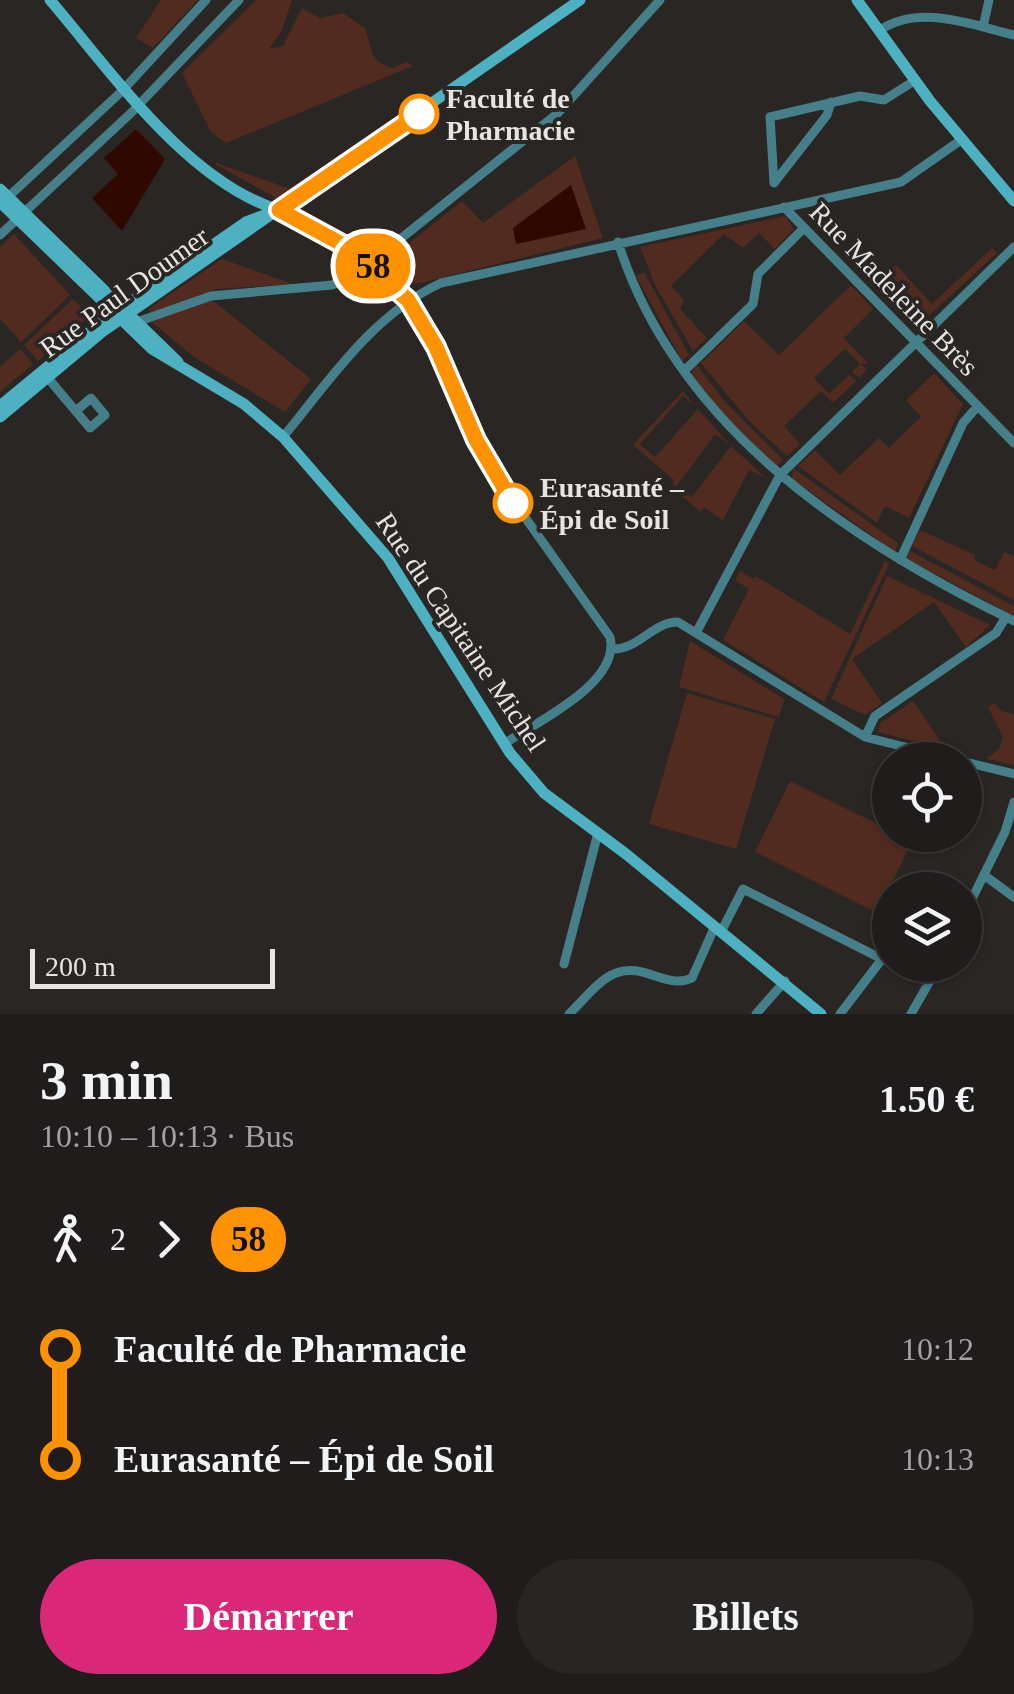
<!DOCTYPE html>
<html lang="fr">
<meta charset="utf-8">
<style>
:root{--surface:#201c1b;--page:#282524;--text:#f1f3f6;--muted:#a2a1a3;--line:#3d3a3a;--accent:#db2777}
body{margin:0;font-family:Georgia,serif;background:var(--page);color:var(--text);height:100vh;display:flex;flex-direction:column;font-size:38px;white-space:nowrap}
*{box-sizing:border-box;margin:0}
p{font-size:32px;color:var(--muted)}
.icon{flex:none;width:55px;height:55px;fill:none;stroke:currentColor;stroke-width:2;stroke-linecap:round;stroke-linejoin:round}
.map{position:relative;height:1014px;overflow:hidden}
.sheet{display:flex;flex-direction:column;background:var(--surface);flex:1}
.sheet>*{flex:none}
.badge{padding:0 20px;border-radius:32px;font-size:35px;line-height:65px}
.buttons{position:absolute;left:872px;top:742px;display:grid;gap:20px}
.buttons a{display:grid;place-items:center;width:110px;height:110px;border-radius:50%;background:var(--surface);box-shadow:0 2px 8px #0004,0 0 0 2px var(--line);font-size:50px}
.scale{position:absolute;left:30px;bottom:25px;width:245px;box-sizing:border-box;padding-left:10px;border:5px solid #e7e4e3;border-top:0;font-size:28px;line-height:35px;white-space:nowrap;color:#e7e4e3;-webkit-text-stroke:8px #2a2624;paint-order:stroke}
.map>.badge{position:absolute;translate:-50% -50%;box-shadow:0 0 0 5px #fff}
.legs{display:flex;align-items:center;gap:15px;height:110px;padding:0 40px;font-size:32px}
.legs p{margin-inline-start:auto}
.overview{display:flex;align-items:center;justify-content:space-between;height:170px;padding:0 40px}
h1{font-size:55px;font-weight:700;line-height:75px}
.primary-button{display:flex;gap:20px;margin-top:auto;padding:20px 40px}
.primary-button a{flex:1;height:115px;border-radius:60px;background:var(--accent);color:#fff;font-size:40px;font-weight:700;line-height:115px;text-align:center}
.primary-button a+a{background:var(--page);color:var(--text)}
ul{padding:0 40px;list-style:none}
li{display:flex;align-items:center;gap:35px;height:110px;font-size:38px}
li i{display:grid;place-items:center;width:15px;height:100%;margin:0 12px;background:currentColor}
li i::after{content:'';width:25px;height:25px;margin:-12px;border:8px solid;border-radius:50%;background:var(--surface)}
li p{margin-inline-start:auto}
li:first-child i{background:linear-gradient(#0000 50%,currentColor 0)}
li:last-child i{background:linear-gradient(currentColor 50%,#0000 0)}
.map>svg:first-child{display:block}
.green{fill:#512b1f}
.water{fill:#2f0901}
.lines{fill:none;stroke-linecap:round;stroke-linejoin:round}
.street{stroke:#457f89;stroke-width:9}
.secondary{stroke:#4db1c2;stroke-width:11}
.line-1-casing{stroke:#fff;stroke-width:22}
.line-1{stroke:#ff9200;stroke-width:15}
.stop-1-dot{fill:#fff;stroke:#ff9200;stroke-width:5}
.labels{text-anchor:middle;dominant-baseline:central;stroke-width:8;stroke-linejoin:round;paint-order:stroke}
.stop-label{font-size:28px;font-weight:bold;fill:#e7e4e3;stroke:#2a2624;text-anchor:start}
.street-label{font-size:28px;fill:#e7e4e3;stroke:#2a2624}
</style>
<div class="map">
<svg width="1014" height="1014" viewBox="0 0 1014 1014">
<rect width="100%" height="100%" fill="#2a2624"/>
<path class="green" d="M161 0H198L153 48 136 38Z
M256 0H292L282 30 269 49 283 46 302 8 320 18 343 13 365 28C372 48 369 61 392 68L406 62 413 66 226 143 211 132 182 73Z
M575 156 603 238 420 283 403 284 383 264 462 201 483 223Z
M215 164 216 163 293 190 280 200Z
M785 216 794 229 775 249 759 233 743 248 724 234 671 286 684 300 680 309 707 338 693 351 656 287 640 247Z
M14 234 70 295 21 342 0 319V247Z
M992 248 997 253 924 320 920 315 912 322 877 283 896 265 932 304Z
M222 259 293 284 216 289 151 314 148 309Z
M644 272 689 355 682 361 636 276Z
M851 285 873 309 844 338 868 363 861 364 867 370 859 378 852 372 860 364 845 349 814 378 829 394 849 375 856 381 833 403 821 391 784 426 800 444 787 456 748 420 701 363 744 321 779 355Z
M73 299 90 316 38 361 24 345Z
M212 300 311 379 285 412 194 357 152 322Z
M20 349 33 364 0 392V367Z
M696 364 725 402 783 460 776 467 735 428 691 375Z
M934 373 963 404 909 518 885 506 877 523 798 466 815 450 840 475 879 438 889 448 921 417 906 400Z
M683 391 695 406 683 396 640 444 655 457 698 409 729 444 715 434 677 486 692 497 731 446 766 478 749 470 723 520 739 532 704 507 701 512 672 488 674 480 633 445Z
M793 468 898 543 895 552 792 479Z
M920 530 975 555 974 560 995 570 1004 552 1014 556V600L912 546Z
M908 550 1014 606V616L907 559Z
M885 561 889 564 824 702 723 640 749 589 735 580 740 571 754 579 756 576 850 634Z
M887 576 990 625 966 647 934 602 852 659 882 703 865 715 831 699Z
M690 641 784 699 779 717 679 687Z
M687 693 775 719 736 849 649 824Z
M913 701 946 749 878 732 880 723Z
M995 703 1001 711 1014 714V765L986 759 999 749 1003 737 988 707Z
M790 781 890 830V835L912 841 877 913 755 852Z"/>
<path class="water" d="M136 129 165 159 122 231 92 198 118 174 104 158Z
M571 185 586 229 516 244 513 228Z"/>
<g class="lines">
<path class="street" d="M983 27 989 0
M879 31C918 3 972 25 1014 35
M774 183 770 117 860 96 884 100 914 81
M774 183 827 115 831 102
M6 199 121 92 206 0
M784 207 1014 443
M279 210 359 255 412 305 436 347 468 425 495 475 610 637C621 683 538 721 504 744
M0 235 131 113 239 0
M618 242C676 426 849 541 1014 621
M137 322 211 296 332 285 354 276 558 113 660 0
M684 371 753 304 758 274 804 228
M47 377 90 428 105 415 91 398 76 411
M283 437C330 380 372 315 441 283L901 182 961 140
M900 560 963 423 976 408
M696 633 780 475 1014 247
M612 649C639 650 652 622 678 622L865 737 957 760
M865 737 875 716 996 633 1006 617
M965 762 1014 774
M984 875 1014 897
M965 913 1005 832 1014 802
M721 932 743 889 890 963
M564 964 598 833
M894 965 929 982
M569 1014C583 1001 598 980 616 973 643 962 667 990 692 978L715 926
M756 1014 785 981
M840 1014 882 959
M911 1014 939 965"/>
<path class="secondary" d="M50 0C110 70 187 182 279 210
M857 0 930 101 1014 201
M0 189 178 362
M0 202 152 349 244 404 283 437 388 558 510 753 544 793 626 854 821 1014
M0 406 103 321 246 222 275 211
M0 417 102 332 580 0"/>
</g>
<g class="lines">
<g class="line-1-casing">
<path id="line-1" d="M419 114 279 210 349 248 408 300 436 347 476 440 513 503"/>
</g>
<use href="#line-1" class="line-1"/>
</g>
<g class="stop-1-dot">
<circle cx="419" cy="114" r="18"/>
<circle cx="513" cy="503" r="18"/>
</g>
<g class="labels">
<g class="stop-label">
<text x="446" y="98">Faculté de<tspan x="446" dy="32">Pharmacie</tspan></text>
<text x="540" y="487">Eurasanté –<tspan x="540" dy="32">Épi de Soil</tspan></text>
</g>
<g class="street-label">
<text transform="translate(894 289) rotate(46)">Rue Madeleine Brès</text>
<text transform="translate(124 292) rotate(-36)">Rue Paul Doumer</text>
<text transform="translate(461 632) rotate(56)">Rue du Capitaine Michel</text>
</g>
</g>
</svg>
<div class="buttons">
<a><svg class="icon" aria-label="locate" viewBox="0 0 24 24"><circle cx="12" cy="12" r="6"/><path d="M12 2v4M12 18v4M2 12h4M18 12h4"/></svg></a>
<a><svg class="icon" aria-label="layers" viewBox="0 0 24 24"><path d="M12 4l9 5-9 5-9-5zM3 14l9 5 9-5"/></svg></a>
</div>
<div class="scale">200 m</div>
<b class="badge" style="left:373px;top:266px;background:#ff9200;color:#111">58</b>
</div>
<section class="sheet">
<div class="overview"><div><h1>3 min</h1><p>10:10 – 10:13 · Bus</p></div><b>1.50 €</b></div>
<div class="legs"><svg class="icon" aria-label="walk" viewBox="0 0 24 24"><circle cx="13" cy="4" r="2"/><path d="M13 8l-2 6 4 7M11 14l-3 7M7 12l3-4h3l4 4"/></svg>2<svg class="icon" aria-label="forward" viewBox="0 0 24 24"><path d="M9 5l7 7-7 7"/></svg><b class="badge" style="background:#ff9200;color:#111">58</b></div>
<ul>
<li><i style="color:#ff9200"></i><b>Faculté de Pharmacie</b><p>10:12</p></li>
<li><i style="color:#ff9200"></i><b>Eurasanté – Épi de Soil</b><p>10:13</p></li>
</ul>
<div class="primary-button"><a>Démarrer</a><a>Billets</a></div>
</section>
